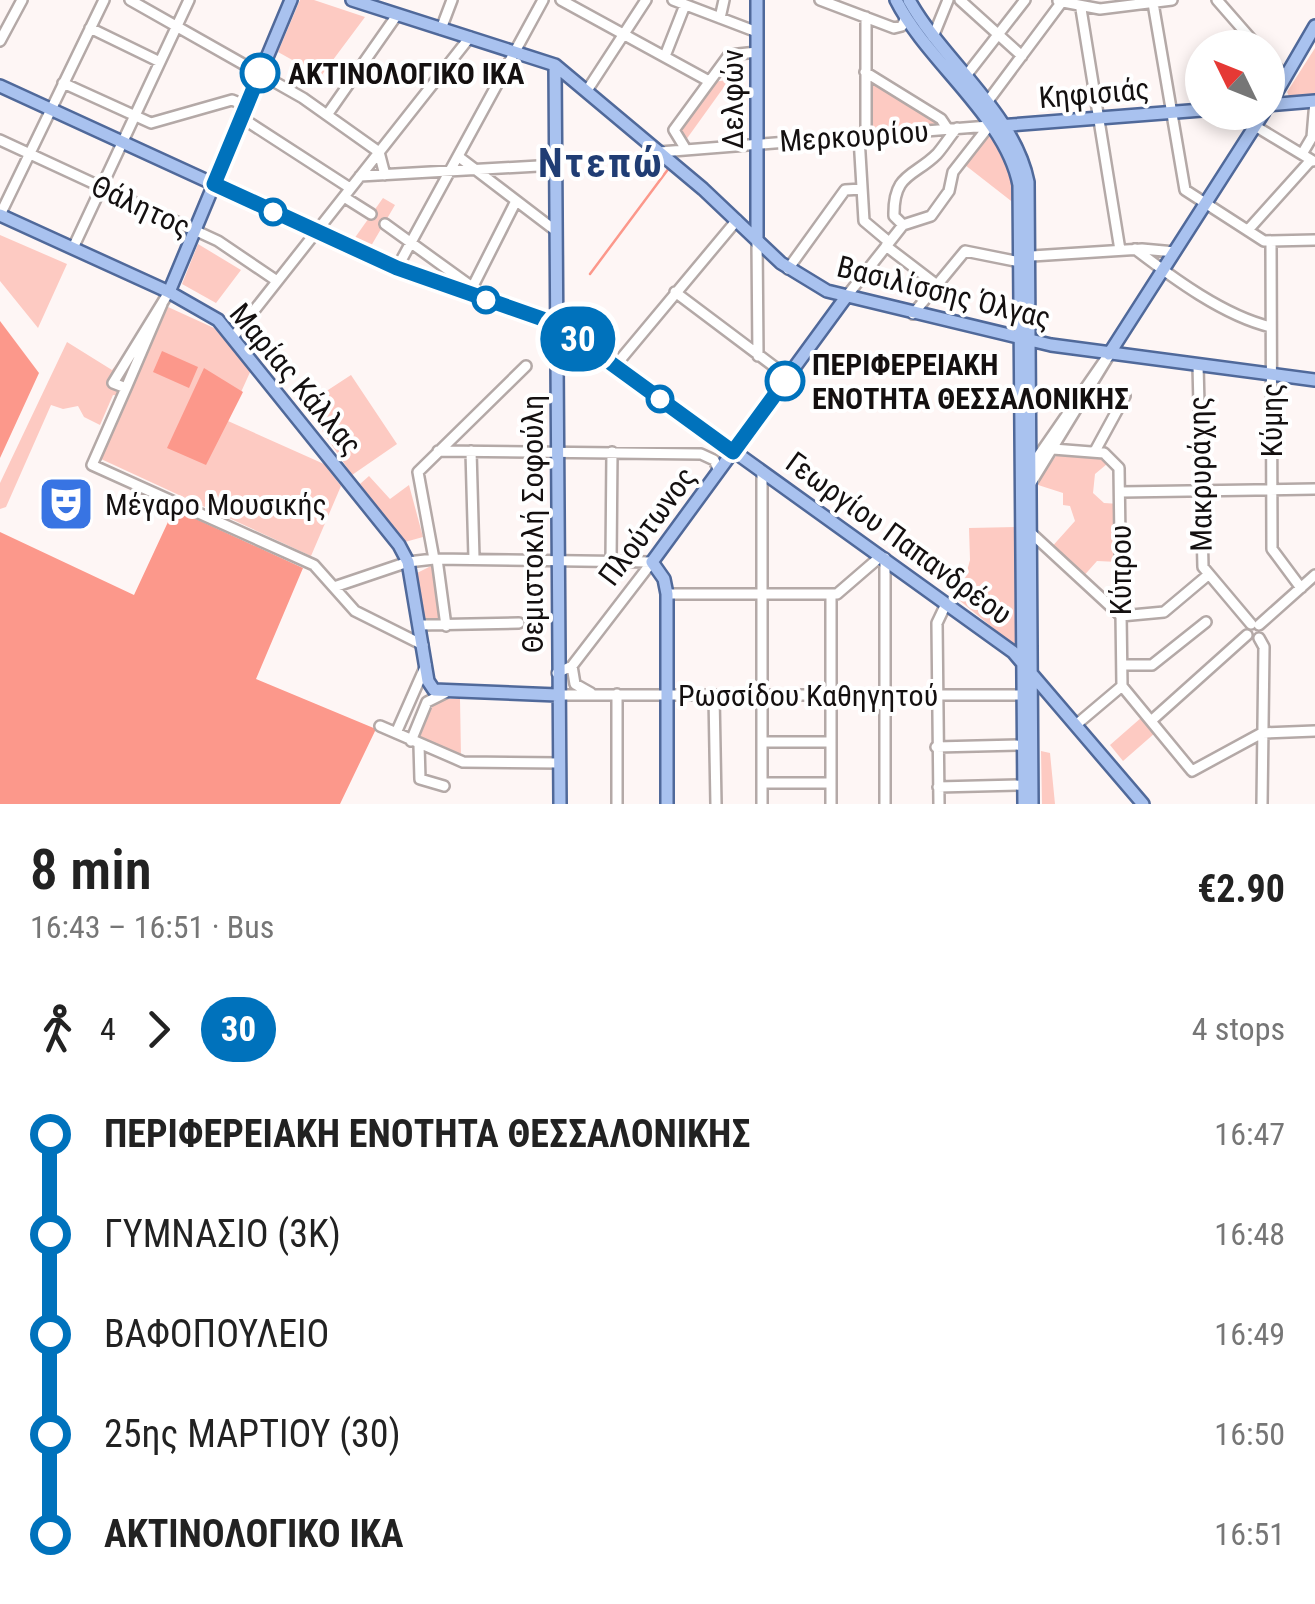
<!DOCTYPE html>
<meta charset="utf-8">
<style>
:root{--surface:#fff;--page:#f2f2f2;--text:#222;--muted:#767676}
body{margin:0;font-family:"Roboto Condensed",sans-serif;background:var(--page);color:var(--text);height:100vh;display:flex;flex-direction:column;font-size:38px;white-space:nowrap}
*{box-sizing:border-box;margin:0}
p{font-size:32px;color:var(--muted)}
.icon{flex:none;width:55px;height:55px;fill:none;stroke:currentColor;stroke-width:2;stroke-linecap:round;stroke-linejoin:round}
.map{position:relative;height:804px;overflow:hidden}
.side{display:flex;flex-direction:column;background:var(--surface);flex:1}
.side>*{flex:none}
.badge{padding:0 20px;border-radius:32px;font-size:35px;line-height:65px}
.needle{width:65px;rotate:313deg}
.tools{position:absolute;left:1185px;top:30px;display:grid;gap:20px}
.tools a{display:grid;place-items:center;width:100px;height:100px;border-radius:50%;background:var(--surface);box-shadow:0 5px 15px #0003;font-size:50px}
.map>.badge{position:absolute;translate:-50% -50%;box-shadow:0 0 0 5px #fff}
.legs{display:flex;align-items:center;gap:15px;height:110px;padding:0 30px;font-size:32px}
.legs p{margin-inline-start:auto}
.head{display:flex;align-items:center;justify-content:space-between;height:170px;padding:0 30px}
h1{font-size:55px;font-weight:600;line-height:75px}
ul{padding:0 30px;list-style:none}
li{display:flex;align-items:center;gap:35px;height:100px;font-size:38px}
li i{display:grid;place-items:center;width:15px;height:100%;margin:0 12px;background:currentColor}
li i::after{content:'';width:25px;height:25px;margin:-12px;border:8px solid;border-radius:50%;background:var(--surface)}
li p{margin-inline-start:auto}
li:first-child i{background:linear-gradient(#0000 50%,currentColor 0)}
li:last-child i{background:linear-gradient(currentColor 50%,#0000 0)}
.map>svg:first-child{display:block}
.green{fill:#fdcac2}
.water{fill:#fc988b}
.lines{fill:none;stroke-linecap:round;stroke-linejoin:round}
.stream{stroke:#fc988b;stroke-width:2.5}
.minor-casing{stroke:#b4a9a7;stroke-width:14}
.major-casing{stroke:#50699a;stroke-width:16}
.minor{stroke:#fff;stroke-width:9}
.major{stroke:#a9c2ef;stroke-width:11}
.line-1-casing{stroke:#fff;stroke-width:22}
.line-1{stroke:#0072bc;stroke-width:15}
.stop-1-dot{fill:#fff;stroke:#0072bc;stroke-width:5}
.labels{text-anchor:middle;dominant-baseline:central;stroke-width:8;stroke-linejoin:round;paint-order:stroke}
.stop-label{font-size:30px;font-weight:bold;fill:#141010;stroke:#fff;text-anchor:start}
.street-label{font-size:30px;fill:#141010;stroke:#fff}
.poi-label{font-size:30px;fill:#141010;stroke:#fff;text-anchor:start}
.district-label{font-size:40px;font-weight:bold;letter-spacing:2.5px;fill:#203d74;stroke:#fff}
</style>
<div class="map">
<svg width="1315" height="804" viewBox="0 0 1315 804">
<rect width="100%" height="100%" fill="#fef6f5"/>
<path class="green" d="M300 0H314L365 17 321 76 278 52Z
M1315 48V97L1290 98 1287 92Z
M865 72 947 128 866 136Z
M729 80 683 144 676 132 711 82Z
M990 131 1013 170 1015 204 965 165Z
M383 198 395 205 371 246 354 239Z
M0 235 67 264 38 328 0 281Z
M198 244 241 270 216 303 182 284Z
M161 307 119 396 113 395 100 425 84 417 78 406 63 409 51 405 6 507 0 509V483L67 342 112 370Z
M168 307 214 328 251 370 228 421 324 464 341 486 311 556 101 459Z
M351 375 397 444 352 475 305 405Z
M1095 451 1113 459 1095 474 1093 493 1104 503 1120 504 1119 562 1097 561 1081 579 1049 550 1075 521 1070 506 1063 505V493L1035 484 1059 452Z
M369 476 390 499 409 485 423 537 405 542 360 484Z
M1016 527 1017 647V648L959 600 970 560 969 528Z
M435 564 441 619 425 620 417 573Z
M444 699H460L461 757 419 739 434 702Z
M1142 717 1155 733 1123 761 1110 745Z
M1041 751 1050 753 1055 804H1042Z"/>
<path class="water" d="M0 321 39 373 0 458Z
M162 351 198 367 189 388 153 372Z
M204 368 243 392 206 465 167 448Z
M174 509 303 568 256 679 376 729 340 804H0V532L134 595Z"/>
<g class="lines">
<path class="stream" d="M590 274 669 168"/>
<g class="minor-casing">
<path id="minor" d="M130 0 303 98 379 152 385 175
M561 0 707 80
M673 0 757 32
M820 0 894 28 902 26 906 17
M960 0 1022 56
M1217 0 1259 48
M1058 1 1100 9 1172 0
M1153 3 1185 190 1264 241 1315 240
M1081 9 1120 250
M866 17V136
M720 18 724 0
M90 28 160 62
M441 29 452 0
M933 37 948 0
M0 41 22 0
M665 56 685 5
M1268 57 1284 76
M865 72 941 119 947 128
M965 77 1025 0
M63 83 151 123 232 100 247 106
M588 89 646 0
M985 105 1061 3
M327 115 397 15
M242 118 350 188
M1255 126 1313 161
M859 137 864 221 889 242
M0 140 218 241 277 281
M685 148 674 130 729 55 757 52
M660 152 989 126
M1302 154 1312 137 1315 101
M459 157 556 231
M360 176 556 165
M344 197 371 214
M0 215 104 0
M385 224 472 287
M903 225 894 216C893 173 914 177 937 154 944 146 950 136 957 128
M1248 230 1311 160
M757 240 758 356
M1271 243 1272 549 1301 588
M886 246 937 285
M73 248 189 0
M1135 249C1173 278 1224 316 1271 327
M1032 256 1142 249 1175 252
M397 268 543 0
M788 269 845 190 862 189
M470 292 516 201
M675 292 788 377
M846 297 903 225 931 216 949 191 953 172 989 126
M162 304 126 388 113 383 169 292
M913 314 965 251 1020 262
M234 336 470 37
M1198 365 1203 567 1251 624
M615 366 737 220
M126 388 92 465 314 565 355 611 423 645
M1053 449 1104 453 1119 468 1122 686
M438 451 701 454 714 460 719 471
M471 451 474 558
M1095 451 1125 396
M1028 471 1109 354
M1031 483 1108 357
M1121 492 1315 489
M1031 533 1121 616 1164 612 1208 575
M885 558V804
M434 559 418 472 526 366
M437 559 446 626
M611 560 612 452
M334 587 408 562 434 559 652 562
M667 594H837L881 556
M831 595V804
M419 625 519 623
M1259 625 1315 575
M1259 638 1264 647 1262 804
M1122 665H1152L1206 622
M572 666 575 684 591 693
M557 673 572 666 652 562
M1122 686 1192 771 1262 733 1315 731
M617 694V804
M557 695H1022
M714 695 716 804
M1151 721 1247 635
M1077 724 1122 686
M380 726 463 762 560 763
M396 733 426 665
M411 741 427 702 445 693
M762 742H831
M419 745 420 779 444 786
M936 747 1023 745
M762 783H831
M938 787 1023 785
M762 804V471
M939 804 937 623 946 604"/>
</g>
<g class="major-casing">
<path id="major" d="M352 0 555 65 703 189 781 263 827 291 1051 345 1315 380
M757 0V240
M896 0C927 62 1006 117 1019 185L1024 804
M909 0C942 60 1014 112 1028 182L1032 804
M555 65 560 804
M0 86 397 268 557 324 1013 652 1143 804
M1268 105 1315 101
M1268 107 1315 26
M998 126 1202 110
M0 215 169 292 218 320 399 545 408 562 428 681 434 690 557 695
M169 292 291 0
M1109 354 1264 112
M667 804V594L664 579 652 562 846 297"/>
</g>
<use href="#minor" class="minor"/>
<use href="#major" class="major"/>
</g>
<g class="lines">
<g class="line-1-casing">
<path id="line-1" d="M260 73 214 184 397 268 557 324 733 452 785 381"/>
</g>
<use href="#line-1" class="line-1"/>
</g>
<defs>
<g id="theatre-square" transform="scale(2.875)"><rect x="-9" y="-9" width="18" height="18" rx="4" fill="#3874e3" stroke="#fff"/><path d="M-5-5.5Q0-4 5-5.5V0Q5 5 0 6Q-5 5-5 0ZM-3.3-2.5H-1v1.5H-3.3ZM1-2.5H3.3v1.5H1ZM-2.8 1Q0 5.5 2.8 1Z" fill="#fff"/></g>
</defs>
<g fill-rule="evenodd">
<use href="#theatre-square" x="66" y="504"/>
</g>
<g class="stop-1-dot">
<circle cx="260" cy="73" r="18"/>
<circle cx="273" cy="212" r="12"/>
<circle cx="486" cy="300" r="12"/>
<circle cx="785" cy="381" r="18"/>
<circle cx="660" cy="399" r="12"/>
</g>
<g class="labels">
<g class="stop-label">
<text x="288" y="73">ΑΚΤΙΝΟΛΟΓΙΚΟ ΙΚΑ</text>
<text x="812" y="364">ΠΕΡΙΦΕΡΕΙΑΚΗ<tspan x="812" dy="34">ΕΝΟΤΗΤΑ ΘΕΣΣΑΛΟΝΙΚΗΣ</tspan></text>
</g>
<g class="street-label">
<text transform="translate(1094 93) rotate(-5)">Κηφισιάς</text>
<text transform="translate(732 99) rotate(-90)">Δελφών</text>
<text transform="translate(854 136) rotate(-4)">Μερκουρίου</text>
<text transform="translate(141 206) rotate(25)">Θάλητος</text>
<text transform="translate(944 292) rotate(14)">Βασιλίσσης Όλγας</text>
<text transform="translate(296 379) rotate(50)">Μαρίας Κάλλας</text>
<text transform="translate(1271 420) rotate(-90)">Κύμης</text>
<text transform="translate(1200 474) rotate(-91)">Μακρυράχης</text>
<text transform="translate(532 524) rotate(-90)">Θεμιστοκλή Σοφούλη</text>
<text transform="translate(647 526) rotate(-53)">Πλούτωνος</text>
<text transform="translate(899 538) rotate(36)">Γεωργίου Παπανδρέου</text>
<text transform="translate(1120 570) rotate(-90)">Κύπρου</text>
<text x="808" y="695">Ρωσσίδου Καθηγητού</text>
</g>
<g class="poi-label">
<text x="105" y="504">Μέγαρο Μουσικής</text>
</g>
<g class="district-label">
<text x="601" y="163">Ντεπώ</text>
</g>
</g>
</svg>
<div class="tools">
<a><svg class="needle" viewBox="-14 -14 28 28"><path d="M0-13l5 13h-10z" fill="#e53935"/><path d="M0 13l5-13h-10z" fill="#767676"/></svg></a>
</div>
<b class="badge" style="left:578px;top:339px;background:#0072bc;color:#fff">30</b>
</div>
<section class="side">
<div class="head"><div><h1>8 min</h1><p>16:43 – 16:51 · Bus</p></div><b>€2.90</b></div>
<div class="legs"><svg class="icon" aria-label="walk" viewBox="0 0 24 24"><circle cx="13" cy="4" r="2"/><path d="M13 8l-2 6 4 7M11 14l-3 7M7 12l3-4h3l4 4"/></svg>4<svg class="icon" aria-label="forward" viewBox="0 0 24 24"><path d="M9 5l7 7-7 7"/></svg><b class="badge" style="background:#0072bc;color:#fff">30</b><p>4 stops</p></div>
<ul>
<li><i style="color:#0072bc"></i><b>ΠΕΡΙΦΕΡΕΙΑΚΗ ΕΝΟΤΗΤΑ ΘΕΣΣΑΛΟΝΙΚΗΣ</b><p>16:47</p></li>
<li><i style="color:#0072bc"></i><span>ΓΥΜΝΑΣΙΟ (3Κ)</span><p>16:48</p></li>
<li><i style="color:#0072bc"></i><span>ΒΑΦΟΠΟΥΛΕΙΟ</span><p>16:49</p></li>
<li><i style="color:#0072bc"></i><span>25ης ΜΑΡΤΙΟΥ (30)</span><p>16:50</p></li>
<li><i style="color:#0072bc"></i><b>ΑΚΤΙΝΟΛΟΓΙΚΟ ΙΚΑ</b><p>16:51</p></li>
</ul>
</section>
